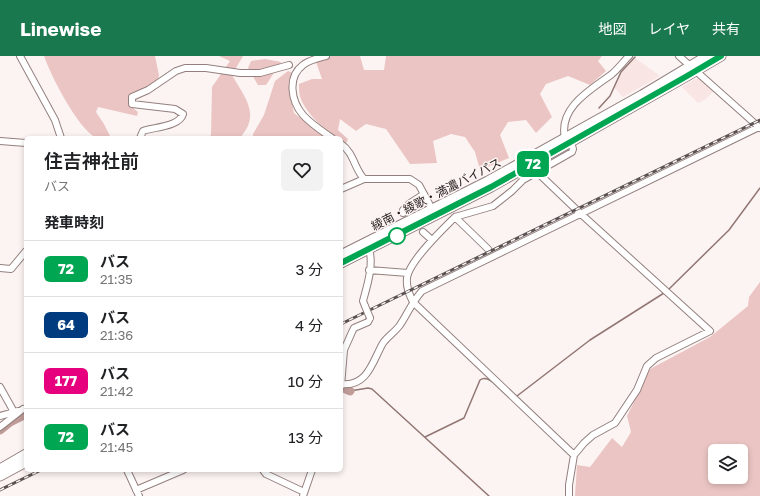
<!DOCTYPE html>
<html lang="ja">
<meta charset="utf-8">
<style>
:root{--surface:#fff;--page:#f2f2f2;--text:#202124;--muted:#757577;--line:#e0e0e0;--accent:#1a784e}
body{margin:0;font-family:"Golos Text","Noto Sans JP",sans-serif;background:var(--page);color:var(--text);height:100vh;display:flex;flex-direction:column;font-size:15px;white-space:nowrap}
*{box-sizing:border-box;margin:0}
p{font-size:13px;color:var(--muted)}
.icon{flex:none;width:22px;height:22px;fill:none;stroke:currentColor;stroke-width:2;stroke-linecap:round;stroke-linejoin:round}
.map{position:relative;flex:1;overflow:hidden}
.details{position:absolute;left:24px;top:80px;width:319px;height:336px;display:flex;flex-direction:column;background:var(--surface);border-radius:6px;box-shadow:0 2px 6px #0003}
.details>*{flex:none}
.badge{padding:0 8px;border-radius:6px;font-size:14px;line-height:26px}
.tools{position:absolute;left:708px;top:388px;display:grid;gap:8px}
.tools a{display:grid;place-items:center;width:40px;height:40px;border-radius:6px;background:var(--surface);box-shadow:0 2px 6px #0003;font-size:20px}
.map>.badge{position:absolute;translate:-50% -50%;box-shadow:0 0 0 2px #fff}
h2{padding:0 20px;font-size:15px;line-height:36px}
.round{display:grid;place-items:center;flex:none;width:42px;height:42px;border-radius:6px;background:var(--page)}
.head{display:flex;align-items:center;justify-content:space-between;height:68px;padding:0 20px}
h1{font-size:19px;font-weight:600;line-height:30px}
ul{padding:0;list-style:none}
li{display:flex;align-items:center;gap:12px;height:56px;padding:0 20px;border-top:1px solid var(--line)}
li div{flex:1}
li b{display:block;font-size:15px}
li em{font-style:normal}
li .badge{min-width:44px;font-weight:700;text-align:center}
header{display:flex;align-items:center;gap:24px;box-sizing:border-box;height:56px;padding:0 20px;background:var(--accent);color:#fff}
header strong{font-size:19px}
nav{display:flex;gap:22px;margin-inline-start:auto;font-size:14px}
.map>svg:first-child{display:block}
.built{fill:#f8e5e4}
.green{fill:#ebc5c3;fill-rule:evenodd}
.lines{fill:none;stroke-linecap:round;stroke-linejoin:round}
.stream{stroke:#917673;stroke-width:1.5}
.river{stroke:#c09c99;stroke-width:9}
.minor-casing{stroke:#93807e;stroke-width:8}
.highway-casing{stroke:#93807e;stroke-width:11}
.minor{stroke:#fff;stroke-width:6}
.highway{stroke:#fff;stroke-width:9}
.rail-casing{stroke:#5a5352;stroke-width:3}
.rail{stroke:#fcf4f3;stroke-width:1.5;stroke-dasharray:4.5;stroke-linecap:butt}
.minor-bridge-casing{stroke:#93807e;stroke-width:8;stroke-linecap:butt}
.minor-bridge{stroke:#fff;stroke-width:6}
.line-casing{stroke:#fff;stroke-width:9}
.line{stroke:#00a651;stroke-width:6}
.stop-dot{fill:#fff;stroke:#00a651;stroke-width:2}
.labels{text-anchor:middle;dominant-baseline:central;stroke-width:3;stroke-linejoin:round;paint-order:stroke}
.street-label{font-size:12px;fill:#231c1b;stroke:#fcf4f3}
</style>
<header>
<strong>Linewise</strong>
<nav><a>地図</a><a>レイヤ</a><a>共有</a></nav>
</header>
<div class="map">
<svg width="760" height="440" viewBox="0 0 760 440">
<rect width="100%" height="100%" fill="#fcf4f3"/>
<path class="built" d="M635 2 660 20 623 41 614 31 620 18Z
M697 22 701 24 713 35 706 43 698 47 682 31Z"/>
<path class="green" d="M44 0H155L159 19 156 33 136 44 134 53 138 56 137 60 98 51 96 56 104 68 111 82C106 82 100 83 95 81 77 71 51 20 44 0Z
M219 0H243L232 19C245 42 261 58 240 82H208L211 79 212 31 230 5Z
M331 0H360L364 14H384L386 0H602L598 5 606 15 590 29 568 20 546 28 540 38 552 61 536 77 526 64 508 66 500 79 509 102 480 114 475 96 465 81 451 78 433 85 437 107 410 108 386 73 366 68 356 75 340 63 338 74 348 83 346 88 341 84V82C330 82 304 54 301 43 299 39 299 33 299 28L312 23H322L316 6Z
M265 3 281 6 266 29H258L248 12 251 5Z
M288 15 291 16 290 38 294 57 326 82H253V78L264 59 275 25Z
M760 226V440H575L577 409 590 411 612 382 622 391 631 376 627 360 650 313 710 281 748 250 749 241ZM715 395H741V421H715Z"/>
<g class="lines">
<path class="stream" d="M599 52 610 40 621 16 635 1
M668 234 729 174 760 132
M350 335 368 332 372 333 489 440
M517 340 590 284 664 237
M425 381 464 362 480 324C490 317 502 337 510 341"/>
<path class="river" d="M341 331 350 335
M0 374 10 366 26 358"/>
<g class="minor-casing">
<path id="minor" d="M20 0 55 64 61 82
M326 0C318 2 309 4 303 9 287 21 291 45 303 59 311 68 322 75 332 82
M679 0 760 72
M140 82 143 75C154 71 179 71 183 58L175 53 132 48V41L148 34 176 15 185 12H206L240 17H260L289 9
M565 82C558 51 592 33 612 18 618 13 623 6 629 0
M0 85 26 87
M341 88C354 97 354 112 364 123H410L419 129 433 155
M537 116 581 158 710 275 656 302 647 310 637 334 615 367 593 379 584 387 574 399 569 429V440
M341 133 364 123
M403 157V154L410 147 424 138
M455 161 493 150 512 135 523 124 572 96 573 93 571 86
M423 176 432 184
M488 193 455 161C443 173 409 205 407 222 406 231 409 238 413 246L574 399
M0 212 11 213 26 195
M369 214 408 217
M365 250 363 245C367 230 374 209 369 193
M342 328C368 331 373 304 383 287 388 280 395 276 400 269 408 257 412 246 422 235L759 71
M341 330 344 294 352 276 354 272 368 266 370 262
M0 331 14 356
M0 360 18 355
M0 371 23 353
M127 414 139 440
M263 414 266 418 304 436
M136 434 183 414
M303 440 312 414"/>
</g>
<g class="highway-casing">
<path id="highway" d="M341 199 488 125 642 39 707 0
M341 207 491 131 687 20 721 0
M0 413 26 398
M0 420 26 406"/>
</g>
<use href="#minor" class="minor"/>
<use href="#highway" class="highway"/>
<g class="rail-casing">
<path id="rail" d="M341 268 760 64
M0 434 41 414"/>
</g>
<use href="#rail" class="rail"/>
<g class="minor-bridge-casing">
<path id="minor-bridge" d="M365 250 370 262"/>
</g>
<use href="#minor-bridge" class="minor-bridge"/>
</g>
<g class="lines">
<g class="line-casing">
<path id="line" d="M341 207 491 131 687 20 721 0"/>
</g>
<use href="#line" class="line"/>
</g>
<circle class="stop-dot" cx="397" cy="180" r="8"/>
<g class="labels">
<g class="street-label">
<text transform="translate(436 138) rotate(-27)">綾南・綾歌・満濃バイパス</text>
</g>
</g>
</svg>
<div class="tools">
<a><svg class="icon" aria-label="layers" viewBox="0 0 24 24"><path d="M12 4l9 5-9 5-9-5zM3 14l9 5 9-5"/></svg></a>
</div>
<b class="badge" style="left:533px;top:108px;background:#00a651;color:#fff">72</b>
<section class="details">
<div class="head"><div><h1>住吉神社前</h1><p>バス</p></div><a class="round"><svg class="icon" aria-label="heart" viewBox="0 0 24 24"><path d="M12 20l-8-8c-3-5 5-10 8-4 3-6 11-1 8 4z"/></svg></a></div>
<h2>発車時刻</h2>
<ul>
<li><span class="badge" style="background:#00a651;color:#fff">72</span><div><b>バス</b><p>21:35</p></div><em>3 分</em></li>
<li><span class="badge" style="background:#003b80;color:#fff">64</span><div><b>バス</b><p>21:36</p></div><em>4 分</em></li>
<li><span class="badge" style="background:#e6007e;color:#fff">177</span><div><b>バス</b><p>21:42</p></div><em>10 分</em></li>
<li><span class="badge" style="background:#00a651;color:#fff">72</span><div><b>バス</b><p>21:45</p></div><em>13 分</em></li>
</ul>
</section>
</div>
